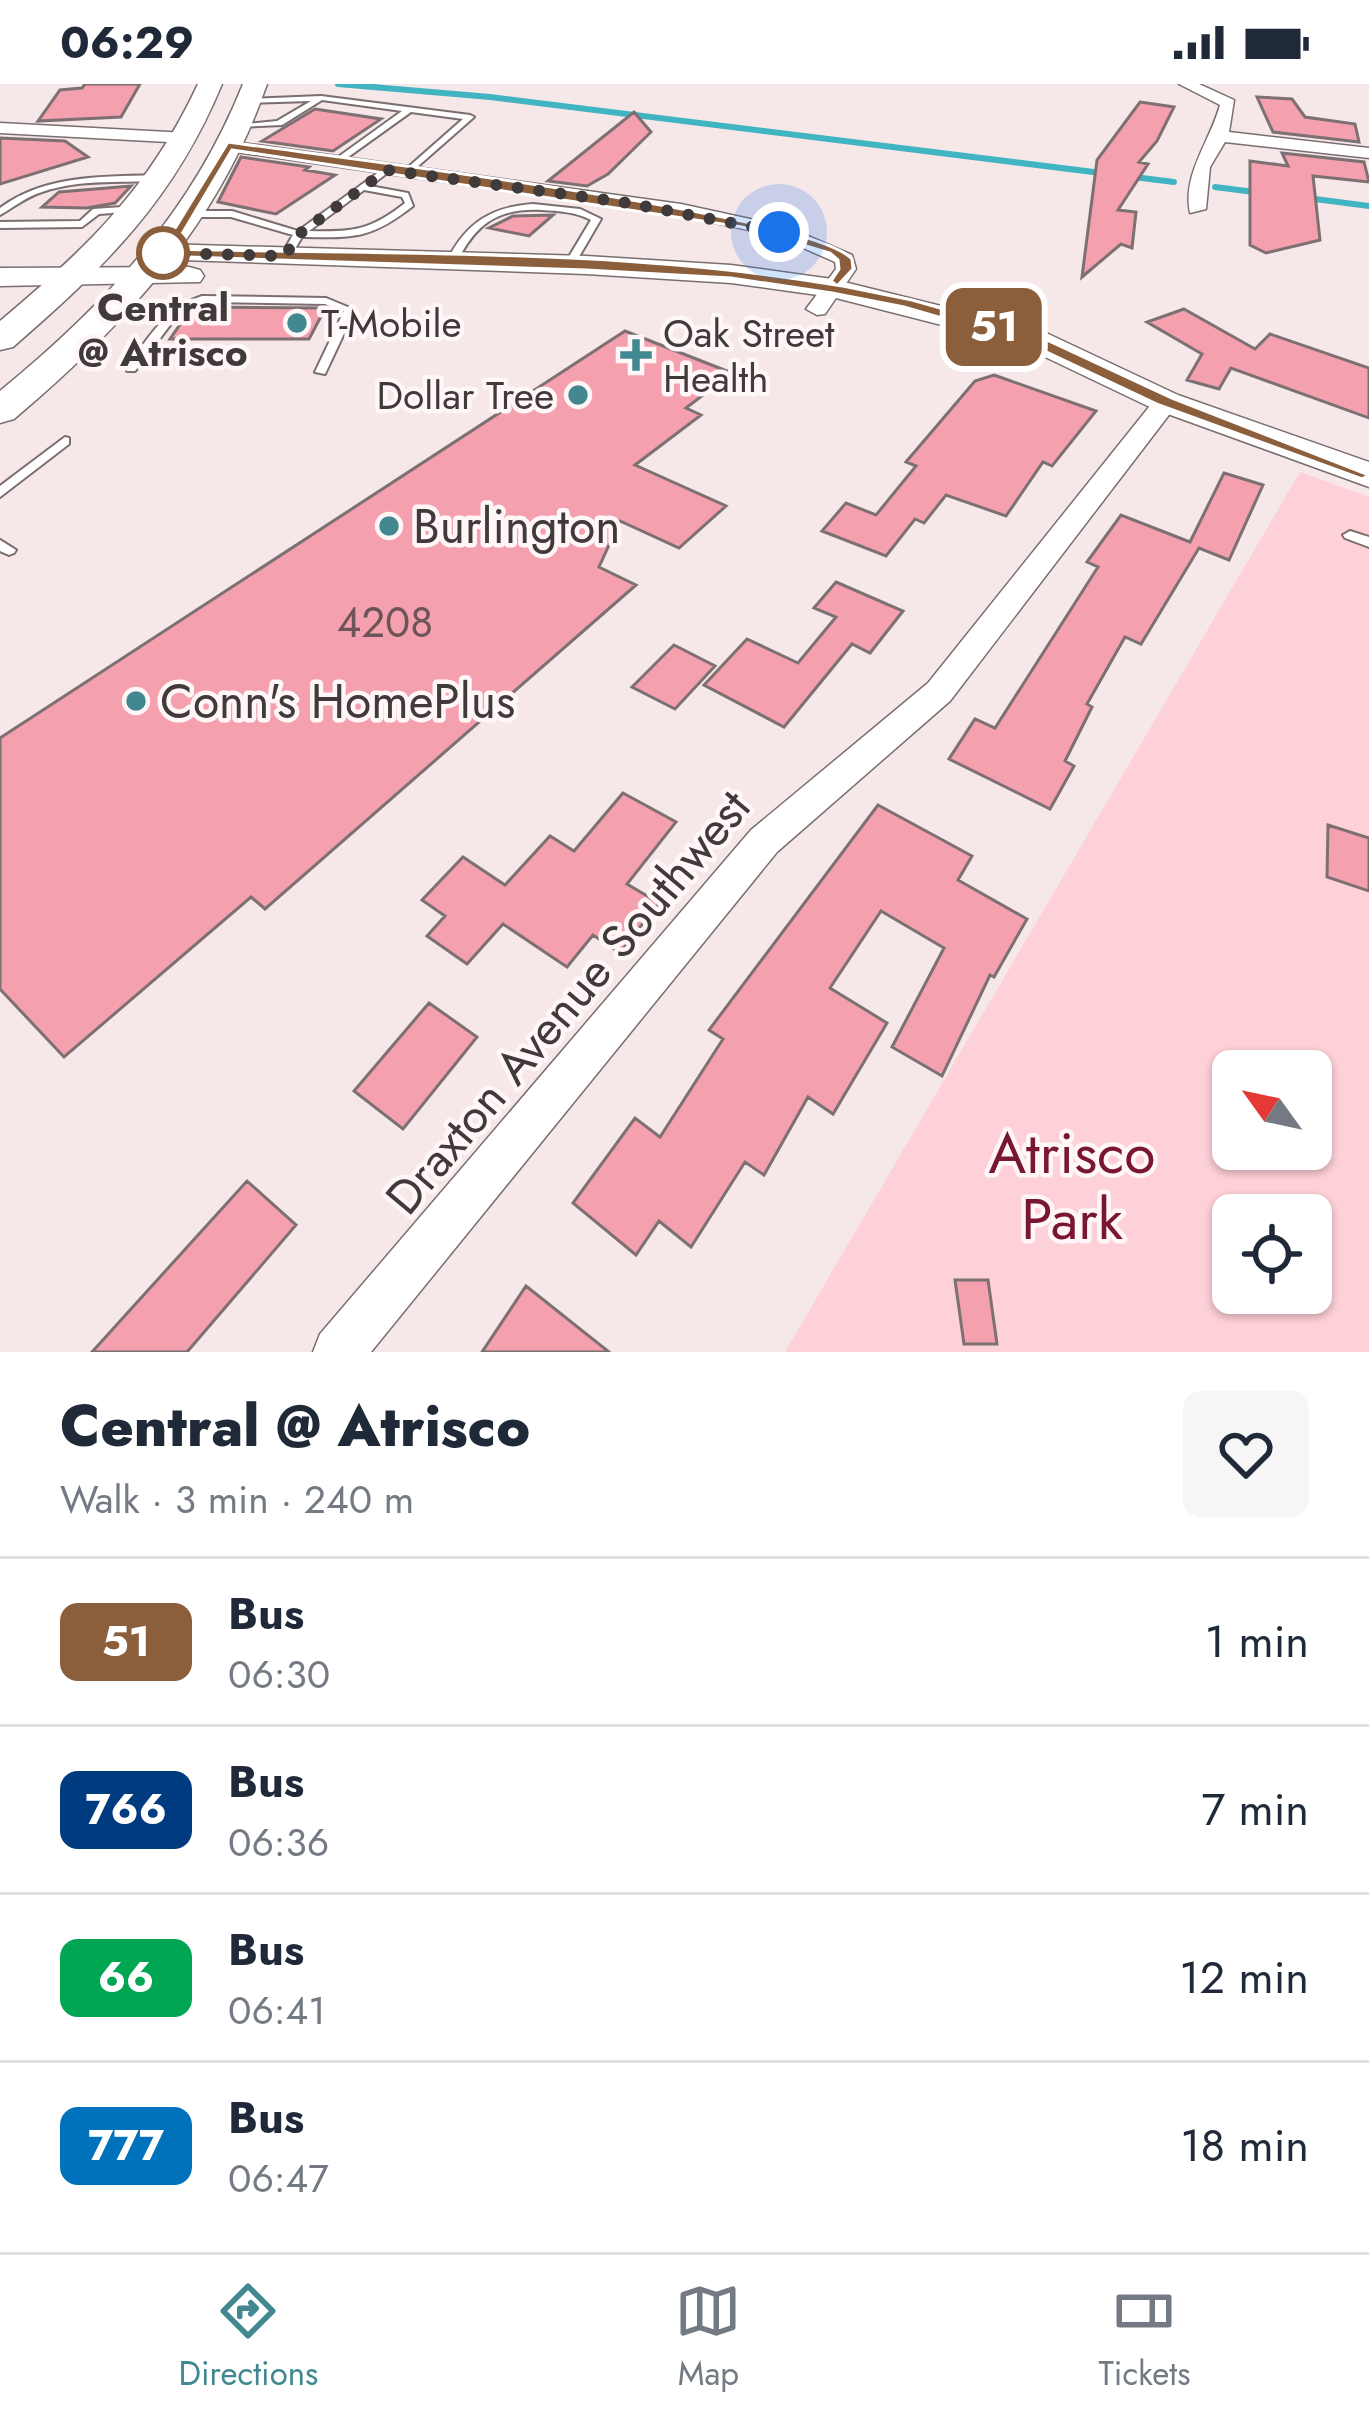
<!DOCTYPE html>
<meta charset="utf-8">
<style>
:root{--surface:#fff;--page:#f6f6f7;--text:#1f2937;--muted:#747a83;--line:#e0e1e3;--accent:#428891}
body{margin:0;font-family:Jost,sans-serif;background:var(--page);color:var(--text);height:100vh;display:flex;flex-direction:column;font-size:45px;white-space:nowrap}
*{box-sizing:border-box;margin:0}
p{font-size:39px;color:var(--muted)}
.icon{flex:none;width:66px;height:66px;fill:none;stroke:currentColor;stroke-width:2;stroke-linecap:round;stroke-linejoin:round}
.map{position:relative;height:1268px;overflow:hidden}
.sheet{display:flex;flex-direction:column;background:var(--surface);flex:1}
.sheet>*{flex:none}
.badge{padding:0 24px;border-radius:18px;font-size:42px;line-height:78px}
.needle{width:78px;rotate:303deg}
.buttons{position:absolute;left:1212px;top:966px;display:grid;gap:24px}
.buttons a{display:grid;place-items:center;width:120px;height:120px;border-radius:18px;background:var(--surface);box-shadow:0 3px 9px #0004;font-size:60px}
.you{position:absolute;width:60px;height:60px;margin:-30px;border:9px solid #fff;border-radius:50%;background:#1a73e8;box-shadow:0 0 0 18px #1a73e833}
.map>.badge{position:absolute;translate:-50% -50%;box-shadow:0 0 0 6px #fff}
.round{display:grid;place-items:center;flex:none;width:126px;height:126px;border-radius:18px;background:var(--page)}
.head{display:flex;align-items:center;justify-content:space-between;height:204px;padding:0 60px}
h1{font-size:57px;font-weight:800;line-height:90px}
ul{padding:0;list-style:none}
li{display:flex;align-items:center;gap:36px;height:168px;padding:0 60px;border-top:3px solid var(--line)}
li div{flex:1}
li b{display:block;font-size:45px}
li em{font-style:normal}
li .badge{min-width:132px;font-weight:700;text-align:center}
.status{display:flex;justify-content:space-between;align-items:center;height:84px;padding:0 60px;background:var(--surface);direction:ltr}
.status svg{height:33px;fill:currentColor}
.tab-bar{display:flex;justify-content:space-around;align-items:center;height:168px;border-top:3px solid var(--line);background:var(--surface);font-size:33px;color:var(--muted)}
.tab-bar a{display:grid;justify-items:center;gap:6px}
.tab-bar .active{color:var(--accent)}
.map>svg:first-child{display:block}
.green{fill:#fed0d7;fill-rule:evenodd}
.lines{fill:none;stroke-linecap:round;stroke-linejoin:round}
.stream{stroke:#41b4c1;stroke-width:6}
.building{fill:#f5a0ae;stroke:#7d7072;stroke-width:3}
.service-casing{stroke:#7b6e6f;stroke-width:4}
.minor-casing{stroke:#7b6e6f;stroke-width:3}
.secondary-casing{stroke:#7b6e6f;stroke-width:3}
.primary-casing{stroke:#7b6e6f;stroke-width:3}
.service{fill:#fff;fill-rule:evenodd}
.minor{fill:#fff;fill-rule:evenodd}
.secondary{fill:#fff;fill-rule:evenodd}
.primary{fill:#fff;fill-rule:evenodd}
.line{fill:#8b5e3c;stroke:#fff;stroke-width:3;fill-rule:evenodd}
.walk{stroke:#403a3b;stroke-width:12;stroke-dasharray:0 21.6}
.stop-dot{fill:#fff;stroke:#8b5e3c;stroke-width:6}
.poi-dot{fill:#428891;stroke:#fff6f7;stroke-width:4.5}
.labels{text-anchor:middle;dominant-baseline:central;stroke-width:9;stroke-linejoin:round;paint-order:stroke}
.far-stop-label{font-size:39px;font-weight:bold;fill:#403a3b;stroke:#fff6f7}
.far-poi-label{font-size:39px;fill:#403a3b;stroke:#fff6f7;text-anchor:start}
.number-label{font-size:42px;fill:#6d5458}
.poi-label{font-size:48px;fill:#403a3b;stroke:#fff6f7;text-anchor:start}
.street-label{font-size:48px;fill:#403a3b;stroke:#fff6f7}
.near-park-label{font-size:57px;fill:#781634;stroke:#fff6f7}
</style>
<div class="status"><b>06:29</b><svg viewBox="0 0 49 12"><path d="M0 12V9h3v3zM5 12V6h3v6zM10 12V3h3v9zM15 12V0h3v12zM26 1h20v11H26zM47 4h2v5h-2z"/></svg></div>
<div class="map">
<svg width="1369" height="1268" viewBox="0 0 1369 1268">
<rect width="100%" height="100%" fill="#f6e7e9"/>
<path class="green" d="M1300 388 1369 413V1268H785ZM1233 987H1311V1065H1233ZM1233 1131H1311V1209H1233Z"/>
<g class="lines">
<path class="stream" d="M338 0 490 13 1174 98
M1215 103 1262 109
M1300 113 1369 122"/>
</g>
<path class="building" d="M85 0H140L121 33 38 37 60 6 82 4Z
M1257 13 1292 15 1305 33 1355 40 1359 58 1273 48Z
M1140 18 1174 23 1157 57 1139 78 1148 80 1118 126 1136 128 1132 164 1121 160 1082 193 1097 76Z
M315 25 381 35 333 67 262 57Z
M634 28 651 48 608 90 587 102 548 97Z
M0 54 65 57 88 73 0 100Z
M1282 69 1364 78 1369 98 1313 92 1320 156 1266 169 1250 161V77L1288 82Z
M241 73 309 83 305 86 335 91 276 130 218 118Z
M131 102 115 119 87 124 42 123 59 108Z
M553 131 529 152 489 144 513 132Z
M204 223 324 224 325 225 309 255H170L183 236Z
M1184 225 1255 265 1270 250 1369 284V334L1231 284 1219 305 1187 296 1202 270 1147 238Z
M625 247 732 289 686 324 701 331 635 381 726 422 679 464 620 437 599 483 636 501 265 825 251 813 64 973 0 905V654Z
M994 291 1096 327 1052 382 1043 378 1006 432 946 411 924 439 915 435 886 472 822 447 846 419 876 431 916 382 906 378 975 297Z
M1224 389 1263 401 1229 476 1199 464 1141 560 1125 553 1087 620 1092 623 1065 677 1074 682 1050 725 949 675 975 635 995 644 1098 483 1087 478 1121 431 1190 458Z
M836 498 903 527 870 569 852 560 784 643 704 601 747 555 798 579 836 533 814 524Z
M674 561 715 582 675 625 632 603Z
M623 709 676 738 627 800 659 819 620 869 593 851 567 883 503 840 467 880 427 852 445 832 422 816 463 773 505 801 550 752 574 767Z
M878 721 972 772 958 796 1027 835 994 893 990 891 942 992 892 963 944 864 881 827 830 904 887 939 833 1030 808 1013 764 1091 745 1078 691 1163 659 1137 636 1171 573 1119 635 1034 660 1053 723 955 709 946Z
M1328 741 1369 754V807L1327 793Z
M429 919 477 953 403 1045 354 1007Z
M247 1097 296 1141 187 1268H92Z
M955 1196H988L997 1260H964Z
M526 1202 609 1268H482Z"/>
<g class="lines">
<g class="service-casing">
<path id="service" d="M321 12 470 31 474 33 408 91 404 88 405 86 463 35 411 28 337 81 334 80V76L402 27 322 16 282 41 238 43 234 41 277 37 311 17 249 19 246 15Z
M387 82 391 85 390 87 370 102 408 109 413 122C371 155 354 154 302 153L289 175 285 176 280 173 293 151 231 133H191L186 130 191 127H232L298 147ZM364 106 402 113 405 119C370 147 352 148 309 147Z
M164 91 167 92V96C126 100 82 94 42 108 26 113 14 123 0 131V124C47 89 108 93 164 91Z
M533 120 580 125 601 135 573 183 564 181 591 136C576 128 559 127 542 126 496 124 476 140 456 179L447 177C466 139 491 123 533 120Z
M137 122 140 123V127L99 130 82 143 0 144V138L80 137 93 125Z
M202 212 326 214 355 226 325 290 315 288 344 227 325 220 203 218 174 236 135 287H127V283C149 253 165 224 202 212Z
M65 353 69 354V360L0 413V402Z
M1350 447 1369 453V463L1345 454 1343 451Z
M0 456 16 466 14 469 9 471 0 467Z"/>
</g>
<g class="minor-casing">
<path id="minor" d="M1179 0H1199L1234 16 1229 48 1369 64V74L1225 58 1210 83 1206 125 1190 129C1182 90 1210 58 1220 21Z
M0 39 187 49 195 54 187 59 0 49Z
M228 57 681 120 787 143 852 171 856 185 825 230 817 231 806 225 836 185 835 178 774 151 681 132 222 66V58Z
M1166 311 1175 313V323L950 617 777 768 371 1268H313L320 1250 751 746 928 599 1157 313Z"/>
</g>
<g class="secondary-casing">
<path id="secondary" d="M163 160 586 172 731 181 832 195 1042 247 1178 311 1369 378V403L1154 325 1020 261 832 213 731 199 586 190 153 175 149 169Z
M189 183 200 186 204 192 200 198 0 202V184Z"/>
</g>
<g class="primary-casing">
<path id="primary" d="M198 0H222C174 116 106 182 13 263L0 266V237C87 164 149 105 198 0Z
M243 0H267C219 140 125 241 14 335L0 339V307C105 221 192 128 243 0Z"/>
</g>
<use href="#service" class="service"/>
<use href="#minor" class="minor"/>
<use href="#secondary" class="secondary"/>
<use href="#primary" class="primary"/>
</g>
<path class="line" d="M228 58C323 72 808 128 852 175L853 185 838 201 912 216 1036 251 1172 314 1369 391 1362 395 1159 321 1025 258 904 223 832 209 731 194 586 186 158 172ZM232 66 742 143 830 169 838 176 839 185 831 197 836 201C618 164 393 171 173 165Z"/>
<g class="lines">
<path class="walk" d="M163 169 285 172 299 150 387 86 622 118 779 148"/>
</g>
<circle class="stop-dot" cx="163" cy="169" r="24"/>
<g class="poi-dot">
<circle cx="297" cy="239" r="12"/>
<path d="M630 253h12v12h12v12h-12v12h-12v-12h-12v-12h12z"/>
<circle cx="578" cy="311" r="12"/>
<circle cx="389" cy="442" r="12"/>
<circle cx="136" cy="617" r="12"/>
</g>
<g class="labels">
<g class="far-stop-label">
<text x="163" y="223">Central<tspan x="163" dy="45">@ Atrisco</tspan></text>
</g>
<g class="far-poi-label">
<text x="321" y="239">T-Mobile</text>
<text x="663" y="249">Oak Street<tspan x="663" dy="45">Health</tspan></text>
<text x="554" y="311" text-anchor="end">Dollar Tree</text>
</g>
<g class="number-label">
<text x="385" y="538">4208</text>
</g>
<g class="poi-label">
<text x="413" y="442">Burlington</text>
<text x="160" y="617">Conn's HomePlus</text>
</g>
<g class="street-label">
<text transform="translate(568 918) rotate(-50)">Draxton Avenue Southwest</text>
</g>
<g class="near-park-label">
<text x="1072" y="1069">Atrisco<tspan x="1072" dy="66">Park</tspan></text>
</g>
</g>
</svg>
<div class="buttons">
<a><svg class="needle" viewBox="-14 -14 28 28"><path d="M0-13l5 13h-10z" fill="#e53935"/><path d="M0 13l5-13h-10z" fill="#747a83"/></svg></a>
<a><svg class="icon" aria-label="locate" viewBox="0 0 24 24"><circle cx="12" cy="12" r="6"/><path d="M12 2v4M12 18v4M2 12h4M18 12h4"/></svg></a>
</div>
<div class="you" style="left:779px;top:148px"></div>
<b class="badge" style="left:994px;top:243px;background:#8b5e3c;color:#fff">51</b>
</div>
<section class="sheet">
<div class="head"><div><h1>Central @ Atrisco</h1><p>Walk · 3 min · 240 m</p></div><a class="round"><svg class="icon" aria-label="heart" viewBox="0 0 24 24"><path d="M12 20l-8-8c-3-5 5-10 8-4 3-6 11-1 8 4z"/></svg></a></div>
<ul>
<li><span class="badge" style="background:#8b5e3c;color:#fff">51</span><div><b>Bus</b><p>06:30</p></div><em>1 min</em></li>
<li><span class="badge" style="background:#003b80;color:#fff">766</span><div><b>Bus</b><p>06:36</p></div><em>7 min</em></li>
<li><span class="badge" style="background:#00a651;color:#fff">66</span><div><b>Bus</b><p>06:41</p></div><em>12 min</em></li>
<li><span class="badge" style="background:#0072bc;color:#fff">777</span><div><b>Bus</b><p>06:47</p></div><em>18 min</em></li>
</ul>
</section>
<nav class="tab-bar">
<a class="active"><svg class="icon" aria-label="directions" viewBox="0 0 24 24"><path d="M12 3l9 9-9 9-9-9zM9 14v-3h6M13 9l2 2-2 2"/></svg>Directions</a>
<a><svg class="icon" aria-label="map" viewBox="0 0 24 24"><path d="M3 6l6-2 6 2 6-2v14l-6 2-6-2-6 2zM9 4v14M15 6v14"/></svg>Map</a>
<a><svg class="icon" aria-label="tickets" viewBox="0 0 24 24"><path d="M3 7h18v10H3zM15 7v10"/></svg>Tickets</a>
</nav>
